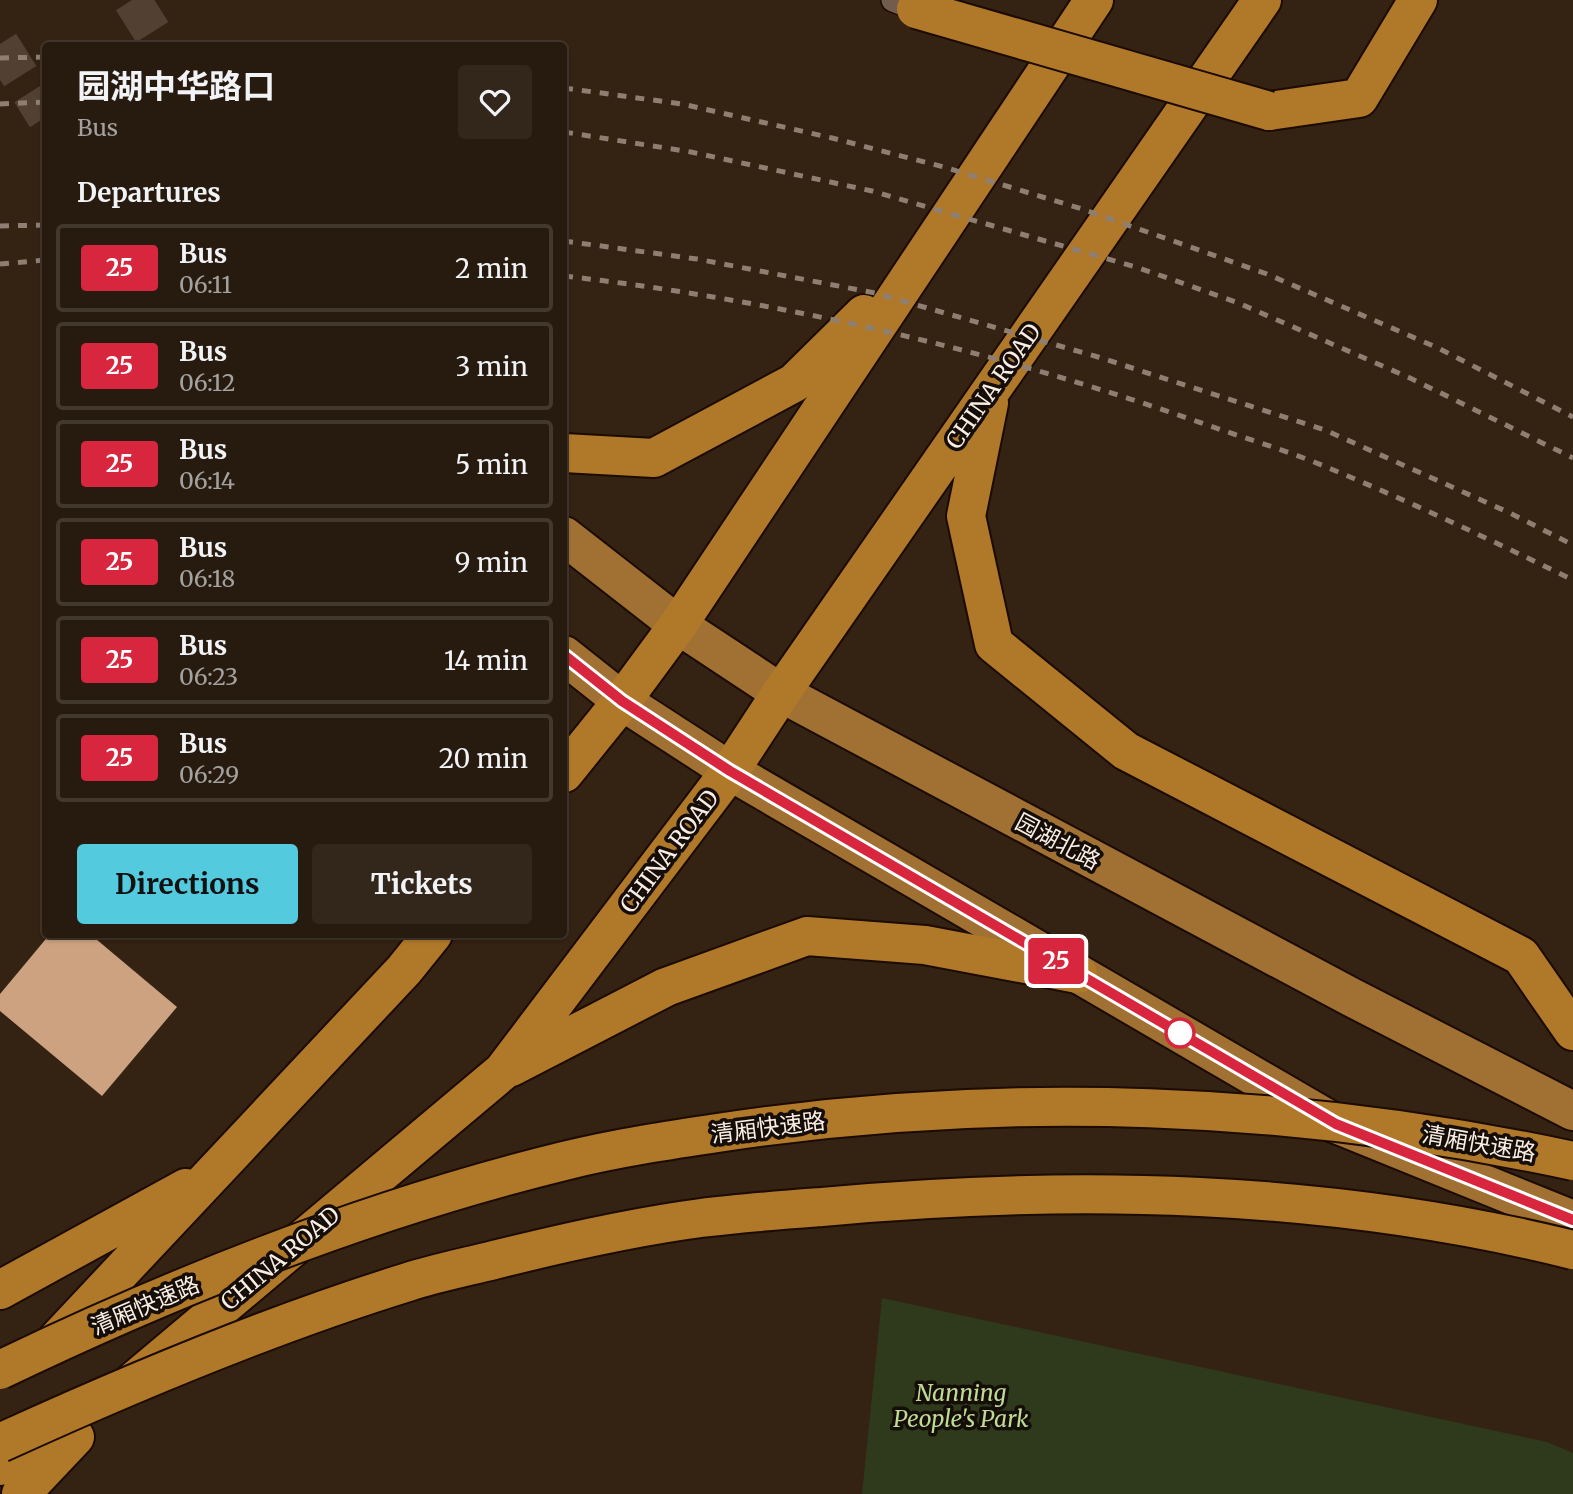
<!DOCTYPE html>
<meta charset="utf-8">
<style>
:root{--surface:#271a0e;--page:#33271c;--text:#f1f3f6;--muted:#a4a19e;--line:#43382e;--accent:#54cade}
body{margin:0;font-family:Merriweather,"Noto Sans SC",serif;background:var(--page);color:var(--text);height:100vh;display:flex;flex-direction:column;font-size:26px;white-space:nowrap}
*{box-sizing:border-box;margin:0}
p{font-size:23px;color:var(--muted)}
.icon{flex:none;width:38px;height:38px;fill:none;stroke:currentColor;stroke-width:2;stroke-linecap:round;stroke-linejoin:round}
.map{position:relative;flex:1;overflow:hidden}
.drawer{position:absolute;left:42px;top:42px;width:525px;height:896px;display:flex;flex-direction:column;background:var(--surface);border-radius:7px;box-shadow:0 2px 5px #0004,0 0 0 2px var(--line)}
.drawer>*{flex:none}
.badge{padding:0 14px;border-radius:5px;font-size:24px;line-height:46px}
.map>.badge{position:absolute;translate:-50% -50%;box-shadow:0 0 0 4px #fff}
h2{padding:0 35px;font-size:26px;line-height:63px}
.round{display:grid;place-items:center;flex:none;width:74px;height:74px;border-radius:7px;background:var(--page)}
.summary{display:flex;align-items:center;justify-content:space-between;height:119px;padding:0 35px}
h1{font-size:33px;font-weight:700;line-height:52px}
.cta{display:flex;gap:14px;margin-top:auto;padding:14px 35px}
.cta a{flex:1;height:80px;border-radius:7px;background:var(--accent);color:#111;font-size:28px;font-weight:700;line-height:80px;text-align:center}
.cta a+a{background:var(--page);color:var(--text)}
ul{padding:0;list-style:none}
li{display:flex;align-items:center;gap:21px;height:88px;margin:0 14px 10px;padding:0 21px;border:4px solid var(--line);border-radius:7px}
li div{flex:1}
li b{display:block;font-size:26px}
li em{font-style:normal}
li .badge{min-width:77px;font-weight:700;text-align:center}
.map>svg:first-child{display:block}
.green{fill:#2e3a1b}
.building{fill:#cca281}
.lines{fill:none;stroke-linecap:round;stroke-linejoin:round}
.primary-tunnel{stroke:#524132;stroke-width:38;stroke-dasharray:38 19;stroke-linecap:butt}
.service-casing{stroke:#1b0b01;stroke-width:26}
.primary-casing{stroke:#1b0b01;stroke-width:42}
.trunk-casing{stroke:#1b0b01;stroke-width:42}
.service{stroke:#725d4c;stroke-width:23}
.primary{stroke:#a07132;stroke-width:38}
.trunk{stroke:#b07829;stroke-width:38}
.rail{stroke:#8e7f72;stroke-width:5;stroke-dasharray:9 9;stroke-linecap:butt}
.trunk-bridge-casing{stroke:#1b0b01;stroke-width:42;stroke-linecap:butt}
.trunk-bridge{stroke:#b07829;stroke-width:38}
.line-casing{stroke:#fff;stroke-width:16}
.line{stroke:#d7263d;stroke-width:10}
.stop-dot{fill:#fff;stroke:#d7263d;stroke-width:3.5}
.labels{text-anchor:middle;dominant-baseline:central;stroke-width:7;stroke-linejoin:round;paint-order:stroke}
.street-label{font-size:23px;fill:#faeee4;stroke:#150d07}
.park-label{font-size:23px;font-style:italic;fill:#beda94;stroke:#150d07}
</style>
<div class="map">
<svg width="1573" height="1494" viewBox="0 0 1573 1494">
<rect width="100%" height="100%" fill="#342213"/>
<path class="green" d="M882 1298 1547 1442 1573 1453V1494H862Z"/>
<path class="building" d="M50 934H90L177 1007 102 1096 0 1011V994Z"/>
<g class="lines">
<path class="primary-tunnel" d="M132 0 161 46
M0 44 46 117"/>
<g class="service-casing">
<path id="service" d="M893 0 916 9"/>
</g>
<g class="primary-casing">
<path id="primary" d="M564 536 678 625 781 693 1351 997 1573 1111
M564 655 622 701 730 771 1336 1124 1573 1220"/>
</g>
<g class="trunk-casing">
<path id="trunk" d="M1269 111 1359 98 1418 0
M989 403 966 516 994 644 1126 751 1521 956 1573 1031
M564 453 654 458 794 383 864 314
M564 773 622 701 678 625 1094 0
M511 1067 666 987 807 936 925 945 1078 974
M0 1290 186 1188
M51 1346 404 970 433 934
M135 1380 503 1071 730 771 781 693 1262 0
M0 1466 63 1430
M21 1494 75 1437"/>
</g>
<use href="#service" class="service"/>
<use href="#primary" class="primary"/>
<use href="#trunk" class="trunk"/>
<path class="rail" d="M0 58 46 57
M564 88 682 104 832 138 944 167 1082 209 1267 274 1438 348 1573 417
M0 104 46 102
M564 132 691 152 872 191 1139 268 1236 302 1410 378 1573 458
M0 226 46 225
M564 241 697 259 875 293 1098 357 1325 430 1510 513 1573 545
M0 264 46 260
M564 276C784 301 1001 352 1210 426 1250 440 1292 452 1331 469 1413 503 1493 541 1573 580"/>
<g class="trunk-bridge-casing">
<path id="trunk-bridge" d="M916 9 1269 111
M0 1370C181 1283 369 1209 564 1161 616 1148 670 1140 724 1132 1005 1090 1295 1101 1573 1161
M0 1443C129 1384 272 1324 408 1282 436 1273 466 1267 494 1260 562 1243 632 1227 701 1218 741 1213 782 1210 822 1207 1073 1184 1328 1189 1573 1250"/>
</g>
<use href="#trunk-bridge" class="trunk-bridge"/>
</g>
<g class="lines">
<g class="line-casing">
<path id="line" d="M564 655 622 701 730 771 1336 1124 1573 1220"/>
</g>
<use href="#line" class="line"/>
</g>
<circle class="stop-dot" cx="1180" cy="1033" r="14"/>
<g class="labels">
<g class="street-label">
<text transform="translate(993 386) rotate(-55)">CHINA ROAD</text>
<text transform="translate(1058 841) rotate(28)">园湖北路</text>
<text transform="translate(669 851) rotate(-53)">CHINA ROAD</text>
<text transform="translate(768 1127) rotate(-7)">清厢快速路</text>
<text transform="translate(1479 1143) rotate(10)">清厢快速路</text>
<text transform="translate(280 1258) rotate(-40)">CHINA ROAD</text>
<text transform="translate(145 1305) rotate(-23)">清厢快速路</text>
</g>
<g class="park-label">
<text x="961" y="1392">Nanning<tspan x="961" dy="26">People's Park</tspan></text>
</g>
</g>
</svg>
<b class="badge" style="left:1056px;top:961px;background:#d7263d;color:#fff">25</b>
<section class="drawer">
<div class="summary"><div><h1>园湖中华路口</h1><p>Bus</p></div><a class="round"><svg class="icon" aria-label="heart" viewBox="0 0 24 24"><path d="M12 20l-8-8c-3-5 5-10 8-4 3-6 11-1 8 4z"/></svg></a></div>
<h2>Departures</h2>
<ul>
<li><span class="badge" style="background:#d7263d;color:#fff">25</span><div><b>Bus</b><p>06:11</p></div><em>2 min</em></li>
<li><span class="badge" style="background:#d7263d;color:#fff">25</span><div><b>Bus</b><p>06:12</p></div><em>3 min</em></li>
<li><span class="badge" style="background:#d7263d;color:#fff">25</span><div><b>Bus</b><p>06:14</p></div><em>5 min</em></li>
<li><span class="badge" style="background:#d7263d;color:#fff">25</span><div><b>Bus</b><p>06:18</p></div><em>9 min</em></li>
<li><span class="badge" style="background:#d7263d;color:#fff">25</span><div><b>Bus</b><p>06:23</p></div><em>14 min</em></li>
<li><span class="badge" style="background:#d7263d;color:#fff">25</span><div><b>Bus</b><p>06:29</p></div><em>20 min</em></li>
</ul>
<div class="cta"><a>Directions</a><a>Tickets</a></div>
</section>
</div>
